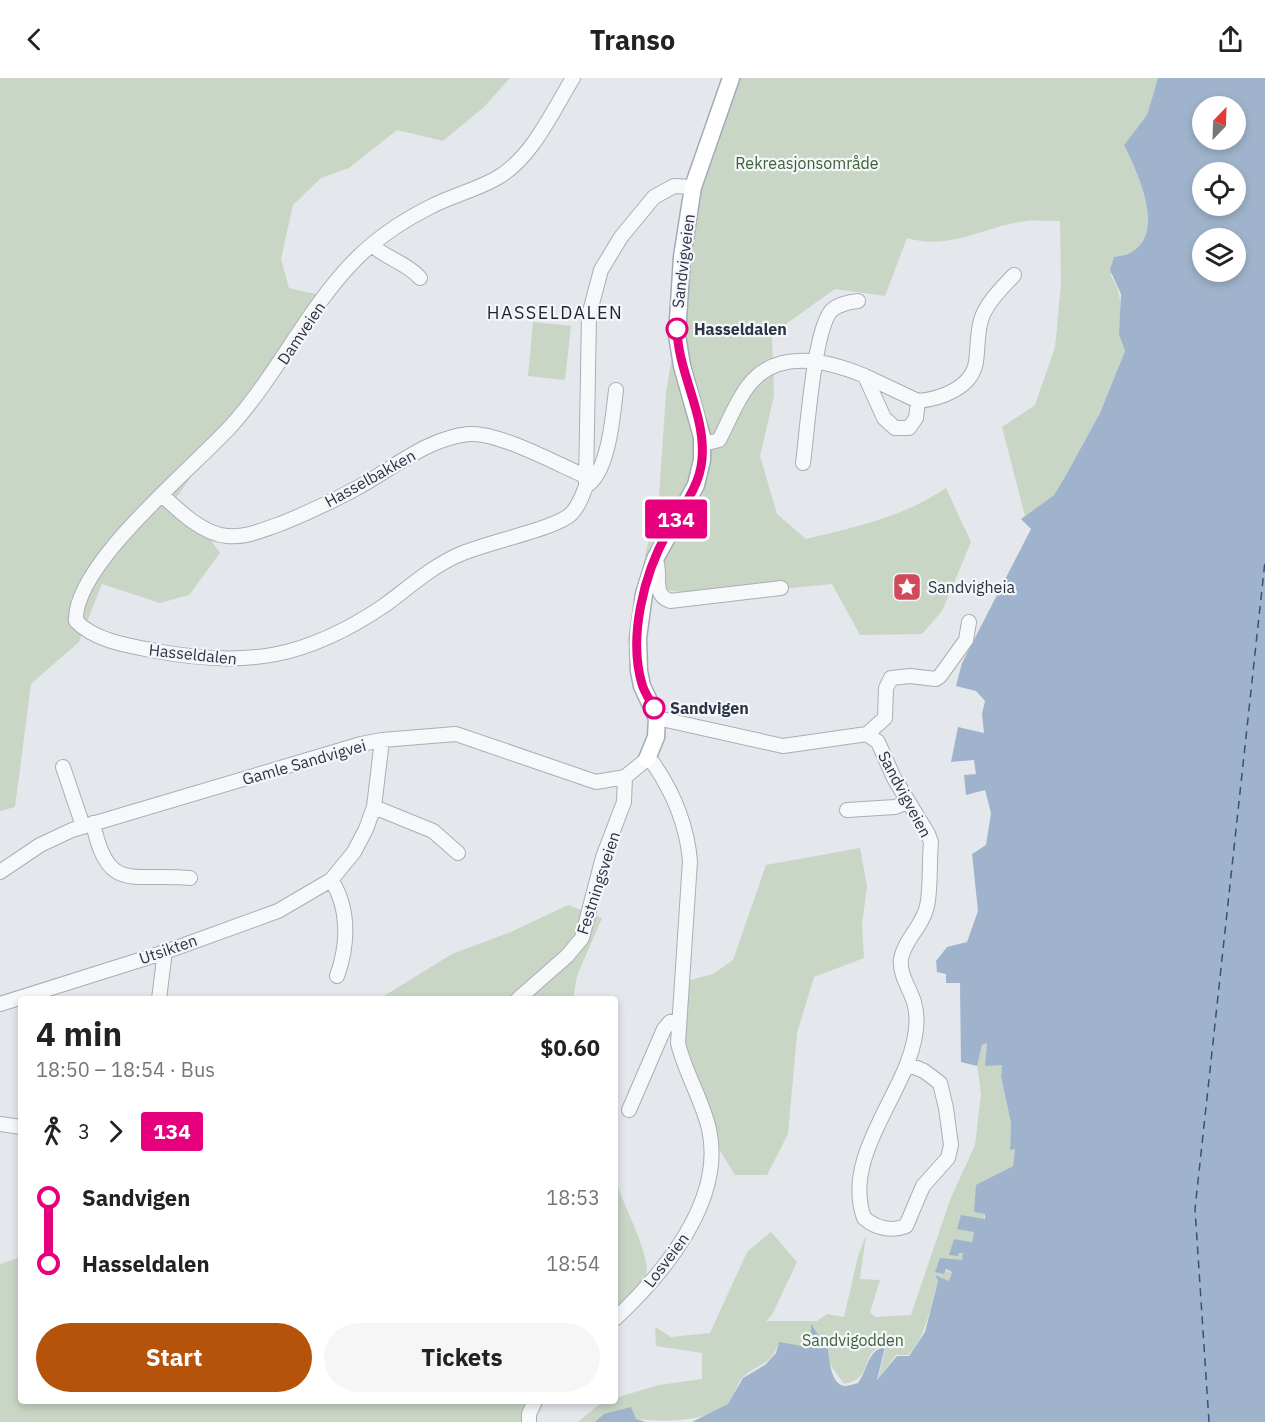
<!DOCTYPE html>
<meta charset="utf-8">
<style>
:root{--surface:#fff;--page:#f6f6f6;--text:#222;--muted:#767676;--accent:#b45309}
body{margin:0;font-family:"IBM Plex Sans",sans-serif;background:var(--page);color:var(--text);height:100vh;display:flex;flex-direction:column;font-size:22px;white-space:nowrap}
*{box-sizing:border-box;margin:0}
p{font-size:20px;color:var(--muted)}
.icon{flex:none;width:33px;height:33px;fill:none;stroke:currentColor;stroke-width:2;stroke-linecap:round;stroke-linejoin:round}
.map{position:relative;flex:1;overflow:hidden}
.sheet{position:absolute;left:18px;top:918px;width:600px;height:408px;display:flex;flex-direction:column;background:var(--surface);border-radius:6px;box-shadow:0 3px 9px #0003}
.sheet>*{flex:none}
.badge{padding:0 12px;border-radius:4px;font-size:21px;line-height:39px}
.needle{width:39px;rotate:23deg}
.controls{position:absolute;left:1192px;top:18px;display:grid;gap:12px}
.controls a{display:grid;place-items:center;width:54px;height:54px;border-radius:50%;background:var(--surface);box-shadow:0 3px 9px #0003;font-size:30px}
.map>.badge{position:absolute;translate:-50% -50%;box-shadow:0 0 0 3px #fff}
.legs{display:flex;align-items:center;gap:9px;height:66px;padding:0 18px;font-size:20px}
.legs p{margin-inline-start:auto}
.summary{display:flex;align-items:center;justify-content:space-between;height:102px;padding:0 18px}
h1{font-size:33px;font-weight:700;line-height:45px}
.cta{display:flex;gap:12px;margin-top:auto;padding:12px 18px}
.cta a{flex:1;height:69px;border-radius:36px;background:var(--accent);color:#fff;font-size:24px;font-weight:700;line-height:69px;text-align:center}
.cta a+a{background:var(--page);color:var(--text)}
ul{padding:0 18px;list-style:none}
li{display:flex;align-items:center;gap:21px;height:66px;font-size:22px}
li i{display:grid;place-items:center;width:9px;height:100%;margin:0 8px;background:currentColor}
li i::after{content:'';width:15px;height:15px;margin:-8px;border:4px solid;border-radius:50%;background:var(--surface)}
li p{margin-inline-start:auto}
li:first-child i{background:linear-gradient(#0000 50%,currentColor 0)}
li:last-child i{background:linear-gradient(currentColor 50%,#0000 0)}
header{display:flex;justify-content:space-between;align-items:center;height:78px;padding:0 18px;background:var(--surface);font-size:27px;font-weight:700}
.map>svg:first-child{display:block}
.green{fill:#c9d6c5}
.water{fill:#9fb4cc;fill-rule:evenodd}
.lines{fill:none;stroke-linecap:round;stroke-linejoin:round}
.ferry{stroke:#34527a;stroke-width:1.5;stroke-dasharray:8 6;stroke-linecap:butt}
.minor-casing{stroke:#a9aeb7;stroke-width:16}
.major-casing{stroke:#a3abb8;stroke-width:19}
.minor{stroke:#f7f8fa;stroke-width:14}
.major{stroke:#fff;stroke-width:16}
.line-1-casing{stroke:#fff;stroke-width:14}
.line-1{stroke:#e6007e;stroke-width:9}
.stop-1-dot{fill:#fff;stroke:#e6007e;stroke-width:3}
.labels{text-anchor:middle;dominant-baseline:central;stroke-width:4.5;stroke-linejoin:round;paint-order:stroke}
.park-label{font-size:16px;fill:#3f6138;stroke:#f4f6f9}
.street-label{font-size:16px;fill:#2b3445;stroke:#f4f6f9}
.stop-label{font-size:16px;font-weight:bold;fill:#2b3445;stroke:#f4f6f9;text-anchor:start}
.poi-label{font-size:16px;fill:#2b3445;stroke:#f4f6f9;text-anchor:start}
.neighbourhood-label{font-size:18px;letter-spacing:1.5px;fill:#1d2536;stroke:#f4f6f9}
</style>
<header><svg class="icon" aria-label="back" viewBox="0 0 24 24"><path d="M15 5l-7 7 7 7"/></svg>Transo<svg class="icon" aria-label="share" viewBox="0 0 24 24"><path d="M12 15V3M7 8l5-5 5 5M5 13v7h14v-7"/></svg></header>
<div class="map">
<svg width="1265" height="1344" viewBox="0 0 1265 1344">
<rect width="100%" height="100%" fill="#e4e7ec"/>
<path class="green" d="M0 0H510L484 29 443 63 397 52 349 90 321 100 293 127 281 181 289 210 319 217 174 423 206 455 220 475 189 517 160 525 102 506 79 564 31 606 15 729 0 733Z
M723 0H1158L1147 37 1124 67C1136 92 1166 152 1133 173 1128 176 1120 178 1114 179L1111 198C1128 225 1116 245 1125 273L1100 335 1066 397 1054 417 1025 438 1002 349 1035 327 1055 269 1061 207 1060 143C1049 143 1037 142 1027 143 984 148 952 173 907 160L885 218 835 211 772 256 774 318 760 378 777 436 806 461C855 449 904 439 946 410L971 464 942 533 922 556 860 557 832 506 712 518 665 512 645 478 659 419 666 315 676 254 678 194Z
M533 244 571 248 565 302 528 298Z
M860 770 867 808 862 847 864 880 814 899 797 955 788 1056 767 1097H735L716 1066 680 963 687 903 713 896 733 882 766 787Z
M568 827 602 840 577 898 573 921H379L452 876 511 854Z
M987 965 1002 987 1001 999 1011 1045 1010 1071H1015L1013 1089C974 1104 991 1107 984 1141L961 1138 974 1154 972 1164 955 1161 959 1175H964L962 1183H940L936 1191 952 1194 949 1203 935 1198 938 1203C930 1228 927 1258 908 1277H896L878 1301 886 1268C857 1272 877 1300 844 1306L829 1285 828 1259 819 1258 811 1247V1262L802 1268 778 1266C772 1287 755 1287 742 1300 736 1307 735 1318 729 1325 711 1344 661 1344 636 1341L631 1330 595 1344H578L601 1325 615 1323V1320L659 1307 702 1301V1275L656 1268 655 1249 671 1259 710 1255 747 1174 771 1154 797 1184 772 1237 766 1243H817L827 1236 844 1239 858 1178 866 1157 860 1201 880 1202 870 1234 875 1239 911 1237 950 1122 975 1067 981 1016 977 986 982 967Z
M615 1100C620 1121 652 1179 646 1196 643 1206 622 1227 615 1236Z
M21 1179V1323H545L534 1344H0V1186Z"/>
<path class="water" d="M1158 0H1265V1344H692L728 1326 743 1300 765 1287 776 1275 779 1264 802 1268 811 1262V1246L819 1258 828 1259C828 1270 828 1305 844 1308 848 1308 854 1306 858 1305 868 1292 867 1272 885 1269L877 1302 897 1278H909L925 1254 938 1203 935 1197 949 1203 952 1194 946 1191 944 1196 935 1194 940 1180 962 1182 963 1175H959L958 1178 949 1177 954 1161 972 1164 974 1154 957 1151 961 1137 985 1141V1136L974 1134 976 1107 1013 1088 1015 1071 1010 1072 1011 1045 1001 999 1002 987 985 988 987 965 982 967 977 988 961 984 960 905H946V896L937 894 936 883 947 869 967 864 978 833 972 776 986 767 991 735 985 712 966 717 964 697 976 696 974 682 951 684 958 649 984 655 982 636 985 623 976 613 956 608 962 585 1031 451 1021 441 1054 417 1066 397 1100 335 1125 273 1119 256 1121 216 1110 192 1114 179C1120 178 1128 177 1133 173 1166 152 1136 92 1124 67L1147 37ZM1203 28H1236V62H1203ZM1203 94H1236V128H1203ZM1203 160H1236V194H1203Z
M631 1329 636 1341 646 1344H595L604 1336Z"/>
<g class="lines">
<path class="ferry" d="M1209 1344 1195 1131 1265 483"/>
<g class="minor-casing">
<path id="minor" d="M573 0C552 34 532 80 497 100 476 112 451 118 430 129 404 142 377 160 356 181 309 228 277 297 231 348 193 390 73 487 76 543 95 563 129 568 156 573 247 590 307 580 385 527 408 510 430 490 456 478 482 465 556 451 571 436 579 428 582 418 586 408L589 237 601 192 621 159 654 119 674 108 693 109
M372 167C387 181 407 185 420 200
M865 298 918 323
M703 366 719 362C728 345 736 324 748 308 777 270 827 282 865 298L884 340 895 350H909L916 340 918 323C940 321 972 310 976 284 978 270 977 256 981 242 986 225 1002 210 1014 197
M803 385C807 356 814 249 832 232 839 226 849 224 858 223
M586 408C609 395 613 336 616 312
M162 417C179 433 203 456 227 458 246 460 262 452 280 446 305 436 331 424 355 411 391 392 427 360 469 356 499 354 557 386 585 398
M656 483C662 497 651 516 670 523L781 510
M657 640 783 668 867 656 878 664 894 700 928 756 931 764C929 784 931 810 927 828 923 848 904 862 901 881 899 896 910 911 914 924 920 944 914 968 907 986 889 1033 845 1087 864 1140 876 1150 891 1154 906 1148L923 1108 948 1080 951 1067 946 1030 940 1005 924 993 907 986
M867 656 885 640 886 610 891 600 910 598 936 601 940 598 966 562 969 544
M63 689 83 748
M374 729 433 753 458 775
M847 732 895 729 908 724
M93 745C108 817 132 794 190 800
M0 794 40 767 72 752 361 666 382 662 456 656 596 704 625 699 647 681 653 685C673 714 687 748 690 783L678 965C685 995 702 1021 709 1051 725 1123 663 1196 615 1241
M331 802C350 830 348 868 337 898
M159 921 164 881 162 875
M518 921 567 878 582 860 603 779 624 724 625 699
M0 926 162 875 278 833 331 802 354 774 366 751 374 729 382 662
M629 1032 664 951 670 944 678 942
M0 1046 21 1049
M529 1344V1336L535 1323"/>
</g>
<g class="major-casing">
<path id="major" d="M647 681 656 659 657 640 642 608 639 593 638 560 644 516 655 481 696 407 702 382V359L682 288 677 257 682 179 693 109 731 0"/>
</g>
<use href="#minor" class="minor"/>
<use href="#major" class="major"/>
</g>
<g class="lines">
<g class="line-1-casing">
<path id="line-1" d="M654 630C650 622 644 614 642 606 628 559 644 496 667 455 681 431 700 409 702 381 706 337 678 295 677 251"/>
</g>
<use href="#line-1" class="line-1"/>
</g>
<defs>
<g id="sight-square" transform="scale(1.5)"><rect x="-9" y="-9" width="18" height="18" rx="4" fill="#d1495b" stroke="#f4f6f9"/><path d="M0-6L1.8-2.2L6-1.7L2.9 1.2L3.7 5.4L0 3.3L-3.7 5.4L-2.9 1.2L-6-1.7L-1.8-2.2Z" fill="#fff"/></g>
</defs>
<g fill-rule="evenodd">
<use href="#sight-square" x="907" y="509"/>
</g>
<g class="stop-1-dot">
<circle cx="677" cy="251" r="10"/>
<circle cx="654" cy="630" r="10"/>
</g>
<g class="labels">
<g class="park-label">
<text x="807" y="85">Rekreasjonsområde</text>
<text x="853" y="1262">Sandvigodden</text>
</g>
<g class="street-label">
<text transform="translate(683 183) rotate(-83)">Sandvigveien</text>
<text transform="translate(301 255) rotate(-56)">Damveien</text>
<text transform="translate(370 400) rotate(-29)">Hasselbakken</text>
<text transform="translate(193 576) rotate(6)">Hasseldalen</text>
<text transform="translate(304 684) rotate(-16)">Gamle Sandvigvei</text>
<text transform="translate(905 716) rotate(62)">Sandvigveien</text>
<text transform="translate(598 805) rotate(-72)">Festningsveien</text>
<text transform="translate(168 871) rotate(-19)">Utsikten</text>
<text transform="translate(666 1182) rotate(-53)">Losveien</text>
</g>
<g class="stop-label">
<text x="694" y="251">Hasseldalen</text>
<text x="670" y="630">Sandvigen</text>
</g>
<g class="poi-label">
<text x="928" y="509">Sandvigheia</text>
</g>
<g class="neighbourhood-label">
<text x="555" y="234">HASSELDALEN</text>
</g>
</g>
</svg>
<div class="controls">
<a><svg class="needle" viewBox="-14 -14 28 28"><path d="M0-13l5 13h-10z" fill="#e53935"/><path d="M0 13l5-13h-10z" fill="#767676"/></svg></a>
<a><svg class="icon" aria-label="locate" viewBox="0 0 24 24"><circle cx="12" cy="12" r="6"/><path d="M12 2v4M12 18v4M2 12h4M18 12h4"/></svg></a>
<a><svg class="icon" aria-label="layers" viewBox="0 0 24 24"><path d="M12 4l9 5-9 5-9-5zM3 14l9 5 9-5"/></svg></a>
</div>
<b class="badge" style="left:676px;top:441px;background:#e6007e;color:#fff">134</b>
<section class="sheet">
<div class="summary"><div><h1>4 min</h1><p>18:50 – 18:54 · Bus</p></div><b>$0.60</b></div>
<div class="legs"><svg class="icon" aria-label="walk" viewBox="0 0 24 24"><circle cx="13" cy="4" r="2"/><path d="M13 8l-2 6 4 7M11 14l-3 7M7 12l3-4h3l4 4"/></svg>3<svg class="icon" aria-label="forward" viewBox="0 0 24 24"><path d="M9 5l7 7-7 7"/></svg><b class="badge" style="background:#e6007e;color:#fff">134</b></div>
<ul>
<li><i style="color:#e6007e"></i><b>Sandvigen</b><p>18:53</p></li>
<li><i style="color:#e6007e"></i><b>Hasseldalen</b><p>18:54</p></li>
</ul>
<div class="cta"><a>Start</a><a>Tickets</a></div>
</section>
</div>
